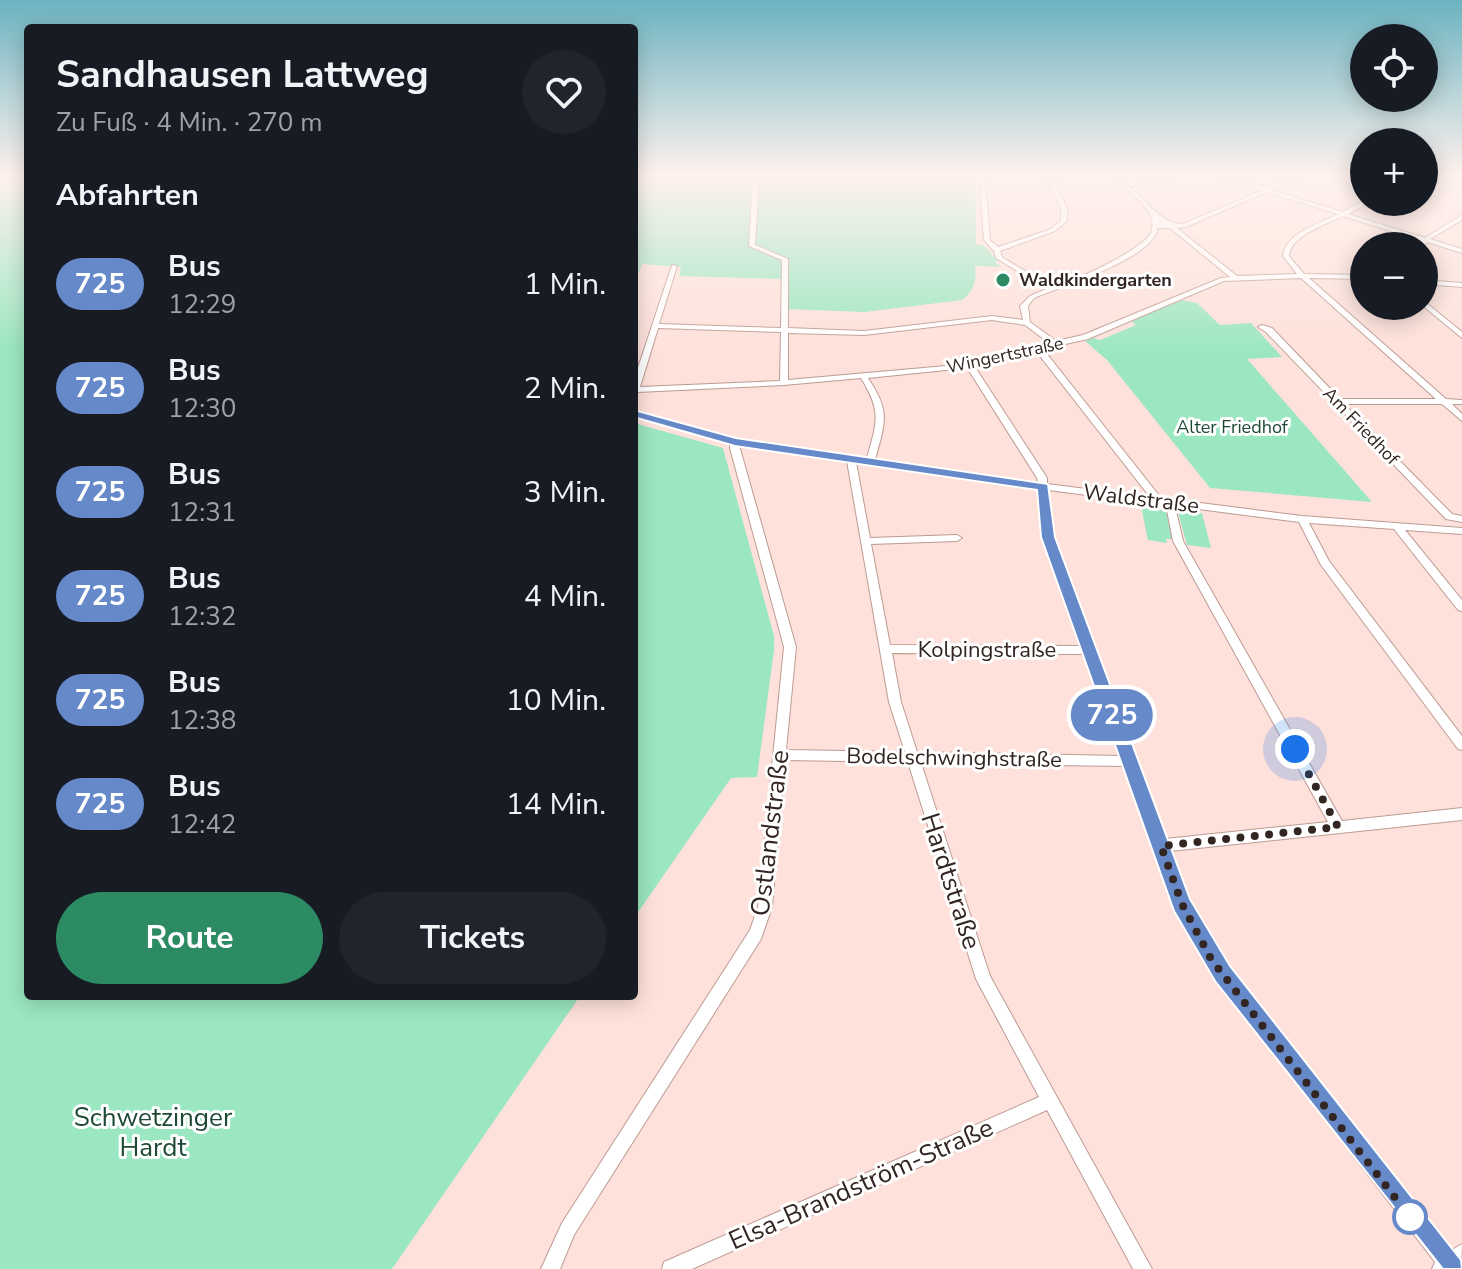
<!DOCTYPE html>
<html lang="de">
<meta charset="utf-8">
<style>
:root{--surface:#171b24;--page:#20242c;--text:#f1f3f6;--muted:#9ea1a6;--accent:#2c8b63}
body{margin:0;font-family:"Nunito Sans",sans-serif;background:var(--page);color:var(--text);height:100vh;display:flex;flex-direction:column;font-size:30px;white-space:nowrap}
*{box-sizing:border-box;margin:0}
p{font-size:26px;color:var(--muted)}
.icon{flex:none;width:44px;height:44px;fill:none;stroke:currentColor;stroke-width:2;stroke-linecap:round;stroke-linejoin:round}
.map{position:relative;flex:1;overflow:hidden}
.details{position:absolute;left:24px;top:24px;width:614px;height:976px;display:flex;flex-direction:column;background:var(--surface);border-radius:8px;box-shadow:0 4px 20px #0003}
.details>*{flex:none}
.badge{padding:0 16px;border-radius:26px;font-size:28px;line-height:52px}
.fabs{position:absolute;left:1350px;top:24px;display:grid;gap:16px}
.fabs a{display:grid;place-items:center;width:88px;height:88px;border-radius:50%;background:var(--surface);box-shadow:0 4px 20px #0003;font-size:40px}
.you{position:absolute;width:40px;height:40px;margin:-20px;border:6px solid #fff;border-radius:50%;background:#1a73e8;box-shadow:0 0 0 12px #1a73e833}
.map>.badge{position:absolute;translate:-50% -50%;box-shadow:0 0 0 4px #fff}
h2{padding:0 32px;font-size:30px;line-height:72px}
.round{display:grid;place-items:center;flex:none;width:84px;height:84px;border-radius:42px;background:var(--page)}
.summary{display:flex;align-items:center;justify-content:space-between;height:136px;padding:0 32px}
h1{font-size:38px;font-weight:700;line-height:60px}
.action{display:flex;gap:16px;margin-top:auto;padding:16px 32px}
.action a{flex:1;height:92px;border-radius:48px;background:var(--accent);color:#fff;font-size:32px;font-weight:700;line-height:92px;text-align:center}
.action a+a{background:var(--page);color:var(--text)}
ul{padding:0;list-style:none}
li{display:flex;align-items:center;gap:24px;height:104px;padding:0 32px}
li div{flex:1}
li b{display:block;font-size:30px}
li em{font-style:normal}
li .badge{min-width:88px;font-weight:700;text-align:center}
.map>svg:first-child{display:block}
.green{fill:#9be7c1}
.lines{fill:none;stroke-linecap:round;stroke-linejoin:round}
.minor-casing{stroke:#bc9b93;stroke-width:2}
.tertiary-casing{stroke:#bc9b93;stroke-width:2}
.minor{fill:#fff;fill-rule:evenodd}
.tertiary{fill:#fff;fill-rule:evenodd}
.line{fill:#6589c9;stroke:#fff;stroke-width:2}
.walk{stroke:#332522;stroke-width:8;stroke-dasharray:0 14.4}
.poi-dot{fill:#2c8b63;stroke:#fff;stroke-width:3}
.stop-dot{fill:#fff;stroke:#6589c9;stroke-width:4}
.labels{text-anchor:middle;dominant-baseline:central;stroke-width:6;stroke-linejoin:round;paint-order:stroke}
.far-poi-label{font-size:18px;font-weight:bold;fill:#332522;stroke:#fff;text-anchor:start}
.far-street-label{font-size:18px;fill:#332522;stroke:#fff}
.far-park-label{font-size:18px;fill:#1e4935;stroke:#fff}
.street-label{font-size:22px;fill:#332522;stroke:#fff}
.near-street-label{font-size:26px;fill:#332522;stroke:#fff}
.near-park-label{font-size:26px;fill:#1e4935;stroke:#fff}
</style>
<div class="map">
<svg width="1462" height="1269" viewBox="0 0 1462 1269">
<rect width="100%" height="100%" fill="#fee1da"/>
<path class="green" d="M0 175H28V996H580L392 1269H0Z
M634 175H975L976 244 983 245 998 261 995 263 1002 267 975 266C977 280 974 291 962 300L865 312 785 309 783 279 679 276 681 267 642 264 634 285Z
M1182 300 1197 303 1220 325 1251 323 1282 357 1247 359 1372 502 1210 488 1107 360 1085 341 1094 338 1100 340 1136 325 1131 321Z
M634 423 723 448 774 636V650L757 777 731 778 634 918Z
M1141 506 1166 511 1172 539H1166L1167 543 1148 540Z
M1183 511 1202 513 1211 548 1187 545 1178 512Z"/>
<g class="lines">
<g class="minor-casing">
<path id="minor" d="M753 175H759L755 245 788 259V328L864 331 992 316 1023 320 1020 306 1030 296 1055 285 1030 279 996 258 994 251 984 240 979 175H985L990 240 998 247 1051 229 1061 220V208L1045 175H1051L1067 208V221L1055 231 1000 251 1002 257C1020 268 1037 280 1059 282 1075 283 1144 248 1151 233 1152 231 1153 222 1152 220 1149 204 1122 187 1111 175H1117L1131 188 1171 175H1180L1134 191C1149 204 1163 224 1183 224L1261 191 1214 175H1223L1266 188 1297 175H1305L1272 190 1342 212 1364 201 1370 202 1348 214 1425 238 1462 215V220L1430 239 1462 249V253L1427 242 1424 246H1417L1422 241 1343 216C1326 225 1291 235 1289 256L1304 274 1364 275V279L1309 278 1446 399 1462 400V404H1452L1462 414V421L1442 404H1344L1452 514 1462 516V522L1446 519 1266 332 1258 327 1262 325 1272 328 1340 399H1436L1301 278 1224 281 1088 339 1043 349 1161 498 1302 516 1462 528V534L1405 530 1462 600V611L1458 610 1394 529 1309 523 1329 561 1462 736V750L1458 749 1321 565 1299 522 1175 506 1183 541 1342 821 1462 808V820L1170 851 1188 901 1216 954 1450 1251 1462 1244 1461 1269H1432L1435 1262 1206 964 1175 904 1125 766 921 763 990 976 1152 1269H1133L1047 1110 692 1269H662L664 1262 1039 1097 976 979 908 762 785 760 772 907 761 939 574 1235 560 1269H541L562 1223 750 930 758 907 784 647 730 448V443L634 417V411L736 439 867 458C877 422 882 412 861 378L784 385 638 392 634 395V380L672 265 677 266 659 324 781 328 782 260 749 246ZM1267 192 1338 214C1319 224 1286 232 1283 256L1297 274 1237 276 1177 228 1186 227ZM1158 228H1170L1230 277 1221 278 1083 335 1056 341 1030 322 1028 306 1034 298C1062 286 1153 259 1158 228ZM992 320 1025 325 1049 343 946 366 788 380V333L864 335ZM658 328 781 332 780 381 640 387ZM1036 351 1150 497 1047 484V478L973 364ZM966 366 1037 478 1038 483 875 460C885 422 891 412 868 378L946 370ZM739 445 847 461 889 702 905 752 786 750 796 647ZM856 462 1038 488 1043 537 1082 646 890 645 871 544 957 541 962 538 957 535 870 538ZM1048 490 1166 505 1173 541 1328 822 1165 839 1053 537ZM892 653 1085 654 1122 756 917 752 901 702Z
M1424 280 1462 283V287L1424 284Z
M1424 301 1462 332V338L1423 306Z"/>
</g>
<g class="tertiary-casing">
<path id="tertiary" d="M1453 175H1462V179Z"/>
</g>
<use href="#minor" class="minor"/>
<use href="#tertiary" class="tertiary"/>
</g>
<linearGradient id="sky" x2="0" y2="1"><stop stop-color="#6bb3c0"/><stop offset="0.5" stop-color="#fff2ee"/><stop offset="1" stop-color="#fff2ee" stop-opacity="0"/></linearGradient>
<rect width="1462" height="353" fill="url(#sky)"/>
<path class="line" d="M634 410 736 438 1048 484 1055 537 1190 899 1230 966 1461 1260 1462 1269H1443L1215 981 1174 911 1041 537 1037 490 735 446 630 416 628 414Z"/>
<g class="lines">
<path class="walk" d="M1295 749 1338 827 1161 846 1182 904 1211 959 1410 1217"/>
</g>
<circle class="poi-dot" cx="1003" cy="280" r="8"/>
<circle class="stop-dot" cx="1410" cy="1217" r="16"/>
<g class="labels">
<g class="far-poi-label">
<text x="1019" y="280">Waldkindergarten</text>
</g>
<g class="far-street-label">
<text transform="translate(1005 355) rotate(-12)">Wingertstraße</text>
<text transform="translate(1361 426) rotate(46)">Am Friedhof</text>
</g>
<g class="far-park-label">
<text x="1232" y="427">Alter Friedhof</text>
</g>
<g class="street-label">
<text transform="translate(1141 499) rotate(7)">Waldstraße</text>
<text x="987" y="650">Kolpingstraße</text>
<text transform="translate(954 758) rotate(1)">Bodelschwinghstraße</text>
</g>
<g class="near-street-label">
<text transform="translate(770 833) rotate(-83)">Ostlandstraße</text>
<text transform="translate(951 881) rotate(72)">Hardtstraße</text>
<text transform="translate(861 1184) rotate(-24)">Elsa-Brandström-Straße</text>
</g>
<g class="near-park-label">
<text x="153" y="1117">Schwetzinger<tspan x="153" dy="30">Hardt</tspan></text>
</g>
</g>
</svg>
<div class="fabs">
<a><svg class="icon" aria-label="locate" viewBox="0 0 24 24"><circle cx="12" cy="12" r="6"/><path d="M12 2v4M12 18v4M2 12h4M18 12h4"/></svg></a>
<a>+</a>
<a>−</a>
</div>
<div class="you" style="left:1295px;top:749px"></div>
<b class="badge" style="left:1112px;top:715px;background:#6589c9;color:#fff">725</b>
<section class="details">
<div class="summary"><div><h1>Sandhausen Lattweg</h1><p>Zu Fuß · 4 Min. · 270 m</p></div><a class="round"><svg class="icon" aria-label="heart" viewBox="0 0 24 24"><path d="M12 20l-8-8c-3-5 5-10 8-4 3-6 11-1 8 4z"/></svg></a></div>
<h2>Abfahrten</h2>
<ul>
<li><span class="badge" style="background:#6589c9;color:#fff">725</span><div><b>Bus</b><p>12:29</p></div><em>1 Min.</em></li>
<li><span class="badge" style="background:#6589c9;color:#fff">725</span><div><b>Bus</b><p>12:30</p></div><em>2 Min.</em></li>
<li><span class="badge" style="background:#6589c9;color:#fff">725</span><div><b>Bus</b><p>12:31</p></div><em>3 Min.</em></li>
<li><span class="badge" style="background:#6589c9;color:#fff">725</span><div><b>Bus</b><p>12:32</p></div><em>4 Min.</em></li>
<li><span class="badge" style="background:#6589c9;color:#fff">725</span><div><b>Bus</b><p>12:38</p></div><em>10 Min.</em></li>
<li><span class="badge" style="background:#6589c9;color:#fff">725</span><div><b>Bus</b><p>12:42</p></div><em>14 Min.</em></li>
</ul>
<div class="action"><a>Route</a><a>Tickets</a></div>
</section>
</div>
